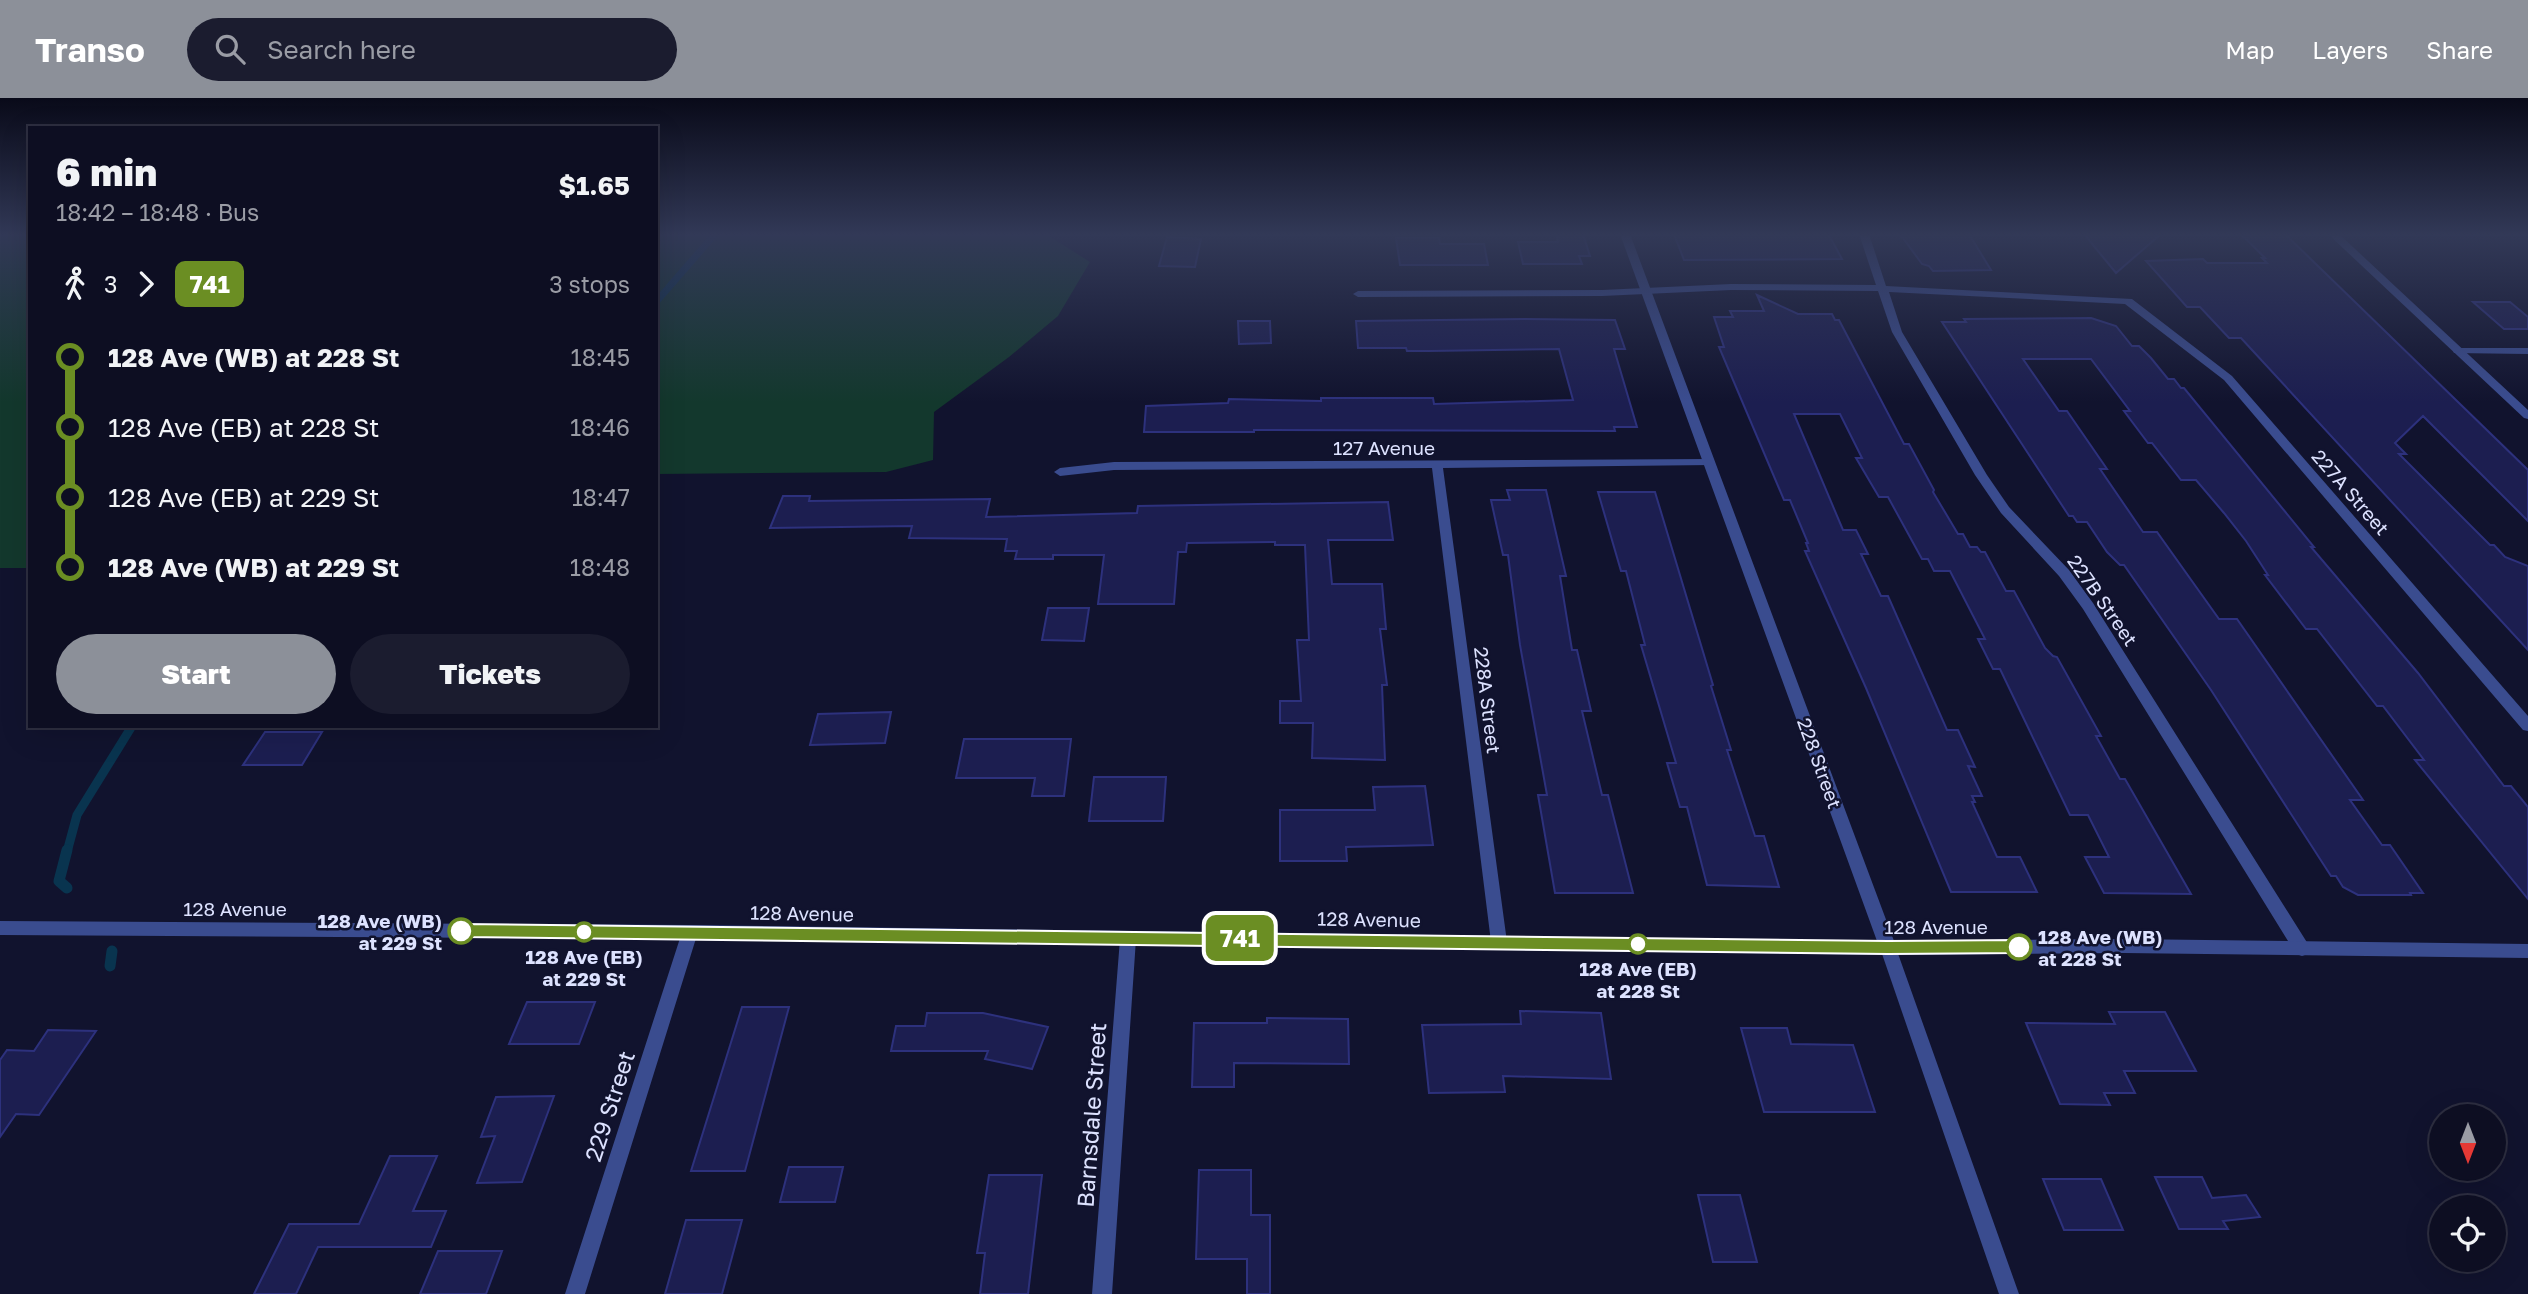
<!DOCTYPE html>
<meta charset="utf-8">
<style>
:root{--surface:#0d0e22;--page:#1b1c2f;--text:#f1f3f6;--muted:#9a9ca5;--line:#2d2e40;--accent:#8c9099}
body{margin:0;font-family:"Golos Text",sans-serif;background:var(--page);color:var(--text);height:100vh;display:flex;flex-direction:column;font-size:26px;white-space:nowrap}
*{box-sizing:border-box;margin:0}
p{font-size:23px;color:var(--muted)}
.icon{flex:none;width:38px;height:38px;fill:none;stroke:currentColor;stroke-width:2;stroke-linecap:round;stroke-linejoin:round}
.map{position:relative;flex:1;overflow:hidden}
.panel{position:absolute;left:28px;top:28px;width:630px;height:602px;display:flex;flex-direction:column;background:var(--surface);border-radius:0px;box-shadow:0 7px 28px #0002,0 0 0 2px var(--line)}
.panel>*{flex:none}
.badge{padding:0 14px;border-radius:10px;font-size:24px;line-height:46px}
.needle{width:46px;rotate:180deg}
.buttons{position:absolute;left:2429px;top:1006px;display:grid;gap:14px}
.buttons a{display:grid;place-items:center;width:77px;height:77px;border-radius:50%;background:var(--surface);box-shadow:0 7px 28px #0002,0 0 0 2px var(--line);font-size:35px}
.map>.badge{position:absolute;translate:-50% -50%;box-shadow:0 0 0 4px #fff}
.legs{display:flex;align-items:center;gap:10px;height:77px;padding:0 28px;font-size:23px}
.legs p{margin-inline-start:auto}
.summary{display:flex;align-items:center;justify-content:space-between;height:119px;padding:0 28px}
h1{font-size:38px;font-weight:800;line-height:52px}
.action{display:flex;gap:14px;margin-top:auto;padding:14px 28px}
.action a{flex:1;height:80px;border-radius:42px;background:var(--accent);color:#fff;font-size:28px;font-weight:800;line-height:80px;text-align:center}
.action a+a{background:var(--page);color:var(--text)}
ul{padding:0 28px;list-style:none}
li{display:flex;align-items:center;gap:24px;height:70px;font-size:26px}
li i{display:grid;place-items:center;width:10px;height:100%;margin:0 9px;background:currentColor}
li i::after{content:'';width:18px;height:18px;margin:-9px;border:5px solid;border-radius:50%;background:var(--surface)}
li p{margin-inline-start:auto}
li:first-child i{background:linear-gradient(#0000 50%,currentColor 0)}
li:last-child i{background:linear-gradient(currentColor 50%,#0000 0)}
header{display:flex;align-items:center;gap:42px;box-sizing:border-box;height:98px;padding:0 35px;background:var(--accent);color:#fff}
header strong{font-size:33px}
nav{display:flex;gap:38px;margin-inline-start:auto;font-size:24px}
.search{width:490px;height:63px;background:var(--page);display:flex;align-items:center;gap:18px;box-sizing:border-box;padding:0 24px;border-radius:38px;color:var(--muted);font-size:26px}
.map>svg:first-child{display:block}
.green{fill:#13382d}
.lines{fill:none;stroke-linecap:round;stroke-linejoin:round}
.stream-far2{stroke:#09344f;stroke-width:7}
.stream-far1{stroke:#09344f;stroke-width:9}
.stream{stroke:#09344f;stroke-width:11}
.building{fill:#1c1e50;stroke:#2d317d;stroke-width:2}
.minor{fill:#3a4c8f;fill-rule:evenodd}
.tertiary{fill:#3a4c8f;fill-rule:evenodd}
.line-1{fill:#6b8e23;stroke:#fff;stroke-width:2}
.stop-1-dot{fill:#fff;stroke:#6b8e23;stroke-width:3.5}
.labels{text-anchor:middle;dominant-baseline:central;stroke-width:5;stroke-linejoin:round;paint-order:stroke}
.street-label{font-size:19px;fill:#dde2ff;stroke:#11132e}
.stop-label{font-size:19px;font-weight:bold;fill:#dde2ff;stroke:#11132e}
.near-street-label{font-size:23px;fill:#dde2ff;stroke:#11132e}
</style>
<header>
<strong>Transo</strong>
<div class="search"><svg class="icon" aria-label="search" viewBox="0 0 24 24"><circle cx="10" cy="10" r="6"/><path d="M15 15l6 6"/></svg>Search here</div>
<nav><a>Map</a><a>Layers</a><a>Share</a></nav>
</header>
<div class="map">
<svg width="2528" height="1196" viewBox="0 0 2528 1196">
<rect width="100%" height="100%" fill="#11132e"/>
<path class="green" d="M0 136H30V470H0Z
M656 136H1046L1090 164 1058 218 1009 259 934 314 933 362 886 374 656 376Z"/>
<g class="lines">
<path class="stream-far2" d="M656 204 715 136"/>
<path class="stream-far1" d="M67 754 77 717 132 628"/>
<path class="stream" d="M67 790 59 783 67 752
M110 868 112 853"/>
</g>
<path class="building" d="M1556 136H1583L1590 158H1579L1582 166H1523L1518 144H1558Z
M1674 136 1829 137 1842 161 1684 162Z
M1900 136H1969L1991 172 1933 173 1929 168 1922 166Z
M2084 136H2161L2116 175Z
M2241 136H2285L2528 372V423L2423 318 2395 345 2406 356H2399L2490 447H2494L2505 459 2528 468V552L2241 240H2229L2200 209H2187L2146 163 2203 161 2207 165H2267L2262 160H2265Z
M1167 139 1201 141 1195 169 1159 168Z
M1396 140H1439L1440 146H1484L1488 167H1400Z
M1757 197 1798 216H1832L1835 222H1839L1904 346H1909L1934 392 1933 394 1958 436H1963L1970 449H1977L1981 454H1985L2006 493H2014L2045 550 2053 558 2057 559 2101 638H2096L2120 681H2125L2191 796 2104 795 2085 759H2109L2088 717H2070L2000 571H1993L1978 541H1985L1950 473H1934L1928 461H1922L1888 399H1879L1856 360H1862L1840 316H1794L1843 432H1856L1868 456H1861L1881 498H1888L1947 632H1958L1975 669 1968 668 1982 698H1972L1975 704H1972L1997 759H2020L2037 794H1951L1866 590 1805 453H1809L1806 445H1808L1790 402H1784L1719 249H1724L1714 219H1733L1730 213H1764Z
M2473 204H2510L2528 219V231H2504Z
M2091 220 2116 228 2132 248H2139L2151 260 2168 281H2174L2181 290H2184L2314 449H2311L2418 575 2504 688H2511L2528 709V801L2415 662H2424L2383 608H2377L2317 531H2306L2265 477H2268L2246 443 2224 415 2196 382H2181L2152 345H2148L2124 313H2130L2091 261H2023L2059 313H2067L2107 371H2100L2143 434H2157L2219 521H2237L2363 702H2350L2382 747H2390L2423 795H2410L2411 797H2358L2343 789 2336 778H2331L2211 592 2124 467H2120L2107 454 2087 424H2077L2073 418H2069L1942 224H1966L1964 221Z
M1525 221 1615 222 1625 251H1614L1637 329H1614L1615 333 1254 332V334H1144L1146 308 1228 305 1229 301 1321 303V300H1433L1434 306 1573 302 1559 251 1429 253H1407L1406 250H1358L1356 223Z
M1238 223H1270L1271 245 1239 246Z
M1507 392H1546L1566 478H1560L1572 552H1577L1591 613H1582L1602 697H1608L1633 795H1555L1538 697H1547L1520 547 1508 457H1503L1491 402H1510Z
M1598 394H1655L1713 587 1711 588 1731 652H1727L1755 738H1764L1779 789 1707 787 1687 709H1680L1667 665H1676L1641 547H1645L1626 473H1621Z
M783 398H810L809 403 990 401 986 419 1137 415 1138 408 1388 404 1393 442H1328L1332 486H1382L1386 531H1380L1387 587H1382L1385 662 1312 660 1313 625H1280V603H1301L1297 542H1309L1305 447H1275V444L1187 445 1186 454H1178L1174 506H1098L1104 457H1053V461H1015L1017 453H1005L1007 441 909 440 912 428 770 430Z
M1048 510H1089L1084 543 1042 542Z
M891 614 885 645 810 647 818 616Z
M265 634H322L302 667H243Z
M964 641H1071L1064 698H1032L1035 680H956Z
M1094 679H1166L1163 723H1089Z
M1425 688 1433 747 1346 749 1347 763H1280V712H1375L1373 689Z
M527 904H595L579 946H509Z
M742 909H789L745 1073H691Z
M1520 913 1601 915 1611 981 1503 978 1505 994 1429 995 1422 927 1521 926Z
M2109 914H2165L2196 973H2124L2135 995H2104L2110 1007 2060 1006 2026 925 2115 926Z
M927 915H983L1048 929 1032 971 985 961 988 953H891L896 928H925Z
M1267 920 1348 921 1349 966 1234 965V989H1192L1194 925H1267Z
M1741 930H1787L1791 946 1853 947 1875 1014H1764Z
M48 932 96 933 39 1017 16 1016 0 1039V962L7 952 34 953Z
M554 998 522 1084 477 1085 495 1038 481 1039 496 999Z
M390 1058H437L413 1113H446L431 1149H318L296 1196H254L289 1126H359Z
M789 1069H843L835 1104H780Z
M1199 1072H1251V1117H1270V1196H1247V1161H1196Z
M989 1077H1042L1028 1196H980L985 1155H977Z
M2155 1079H2202L2212 1100 2246 1097 2260 1119 2223 1123 2228 1131H2179Z
M2043 1081H2101L2123 1132H2064Z
M1698 1097H1740L1757 1164H1713Z
M686 1122H742L722 1196H665Z
M438 1153H502L486 1196H420Z"/>
<g class="lines">
<path class="minor" d="M1859 136H1869L1886 188 2132 201 2232 278 2528 618V633L2523 632 2224 282 2125 206 1889 194 1902 234 1987 377 2009 409 2069 472 2093 505 2308 846 2310 851 2308 856 2302 858 2296 856 2083 511 2059 478 2001 415 1975 377 1892 234 1878 193 1731 192 1602 198 1358 199 1353 196 1358 193 1602 192 1731 186 1876 187Z
M2458 250H2528V256L2454 255 2453 253Z
M1709 361 1713 363V367L1443 370 1507 844 1505 849 1499 851 1493 849 1491 844 1432 370 1114 372 1060 378 1054 374 1060 370 1114 364Z
M690 827 696 829 698 834 585 1196H565L682 834 684 829Z
M1128 834 1134 836 1136 841 1112 1196H1092L1120 841 1122 836Z
M1888 843 1894 845 1896 850 2019 1196H1999L1880 850 1882 845Z"/>
<path class="tertiary" d="M1620 136H1630L1894 843 2124 841 2528 846V860L2124 855 1888 857 690 841 0 837V823L690 827 1877 843Z
M2328 136H2339L2528 312V321L2524 320Z"/>
</g>
<linearGradient id="sky" x2="0" y2="1"><stop stop-color="#090a19"/><stop offset="0.45" stop-color="#323957"/><stop offset="1" stop-color="#323957" stop-opacity="0"/></linearGradient>
<rect width="2528" height="304" fill="url(#sky)"/>
<path class="line-1" d="M461 826 1888 843 2019 842 2025 844 2027 849 2025 853 2019 855 1888 856 461 839 455 837 453 833 455 828Z"/>
<g class="stop-1-dot">
<circle cx="461" cy="833" r="12"/>
<circle cx="584" cy="834" r="9"/>
<circle cx="1638" cy="846" r="9"/>
<circle cx="2019" cy="849" r="12"/>
</g>
<g class="labels">
<g class="street-label">
<text x="1384" y="349">127 Avenue</text>
<text transform="translate(2351 394) rotate(49)">227A Street</text>
<text transform="translate(2103 502) rotate(55)">227B Street</text>
<text transform="translate(1488 602) rotate(83)">228A Street</text>
<text transform="translate(1820 665) rotate(70)">228 Street</text>
<text x="235" y="810">128 Avenue</text>
<text transform="translate(802 815) rotate(1)">128 Avenue</text>
<text transform="translate(1369 821) rotate(1)">128 Avenue</text>
<text x="1936" y="828">128 Avenue</text>
</g>
<g class="stop-label">
<text x="442" y="822" text-anchor="end">128 Ave (WB)<tspan x="442" dy="22">at 229 St</tspan></text>
<text x="2038" y="838" text-anchor="start">128 Ave (WB)<tspan x="2038" dy="22">at 228 St</tspan></text>
<text x="584" y="858">128 Ave (EB)<tspan x="584" dy="22">at 229 St</tspan></text>
<text x="1638" y="870">128 Ave (EB)<tspan x="1638" dy="22">at 228 St</tspan></text>
</g>
<g class="near-street-label">
<text transform="translate(609 1008) rotate(-72)">229 Street</text>
<text transform="translate(1091 1017) rotate(-86)">Barnsdale Street</text>
</g>
</g>
</svg>
<div class="buttons">
<a><svg class="needle" viewBox="-14 -14 28 28"><path d="M0-13l5 13h-10z" fill="#e53935"/><path d="M0 13l5-13h-10z" fill="#9a9ca5"/></svg></a>
<a><svg class="icon" aria-label="locate" viewBox="0 0 24 24"><circle cx="12" cy="12" r="6"/><path d="M12 2v4M12 18v4M2 12h4M18 12h4"/></svg></a>
</div>
<b class="badge" style="left:1240px;top:840px;background:#6b8e23;color:#fff">741</b>
<section class="panel">
<div class="summary"><div><h1>6 min</h1><p>18:42 – 18:48 · Bus</p></div><b>$1.65</b></div>
<div class="legs"><svg class="icon" aria-label="walk" viewBox="0 0 24 24"><circle cx="13" cy="4" r="2"/><path d="M13 8l-2 6 4 7M11 14l-3 7M7 12l3-4h3l4 4"/></svg>3<svg class="icon" aria-label="forward" viewBox="0 0 24 24"><path d="M9 5l7 7-7 7"/></svg><b class="badge" style="background:#6b8e23;color:#fff">741</b><p>3 stops</p></div>
<ul>
<li><i style="color:#6b8e23"></i><b>128 Ave (WB) at 228 St</b><p>18:45</p></li>
<li><i style="color:#6b8e23"></i><span>128 Ave (EB) at 228 St</span><p>18:46</p></li>
<li><i style="color:#6b8e23"></i><span>128 Ave (EB) at 229 St</span><p>18:47</p></li>
<li><i style="color:#6b8e23"></i><b>128 Ave (WB) at 229 St</b><p>18:48</p></li>
</ul>
<div class="action"><a>Start</a><a>Tickets</a></div>
</section>
</div>
